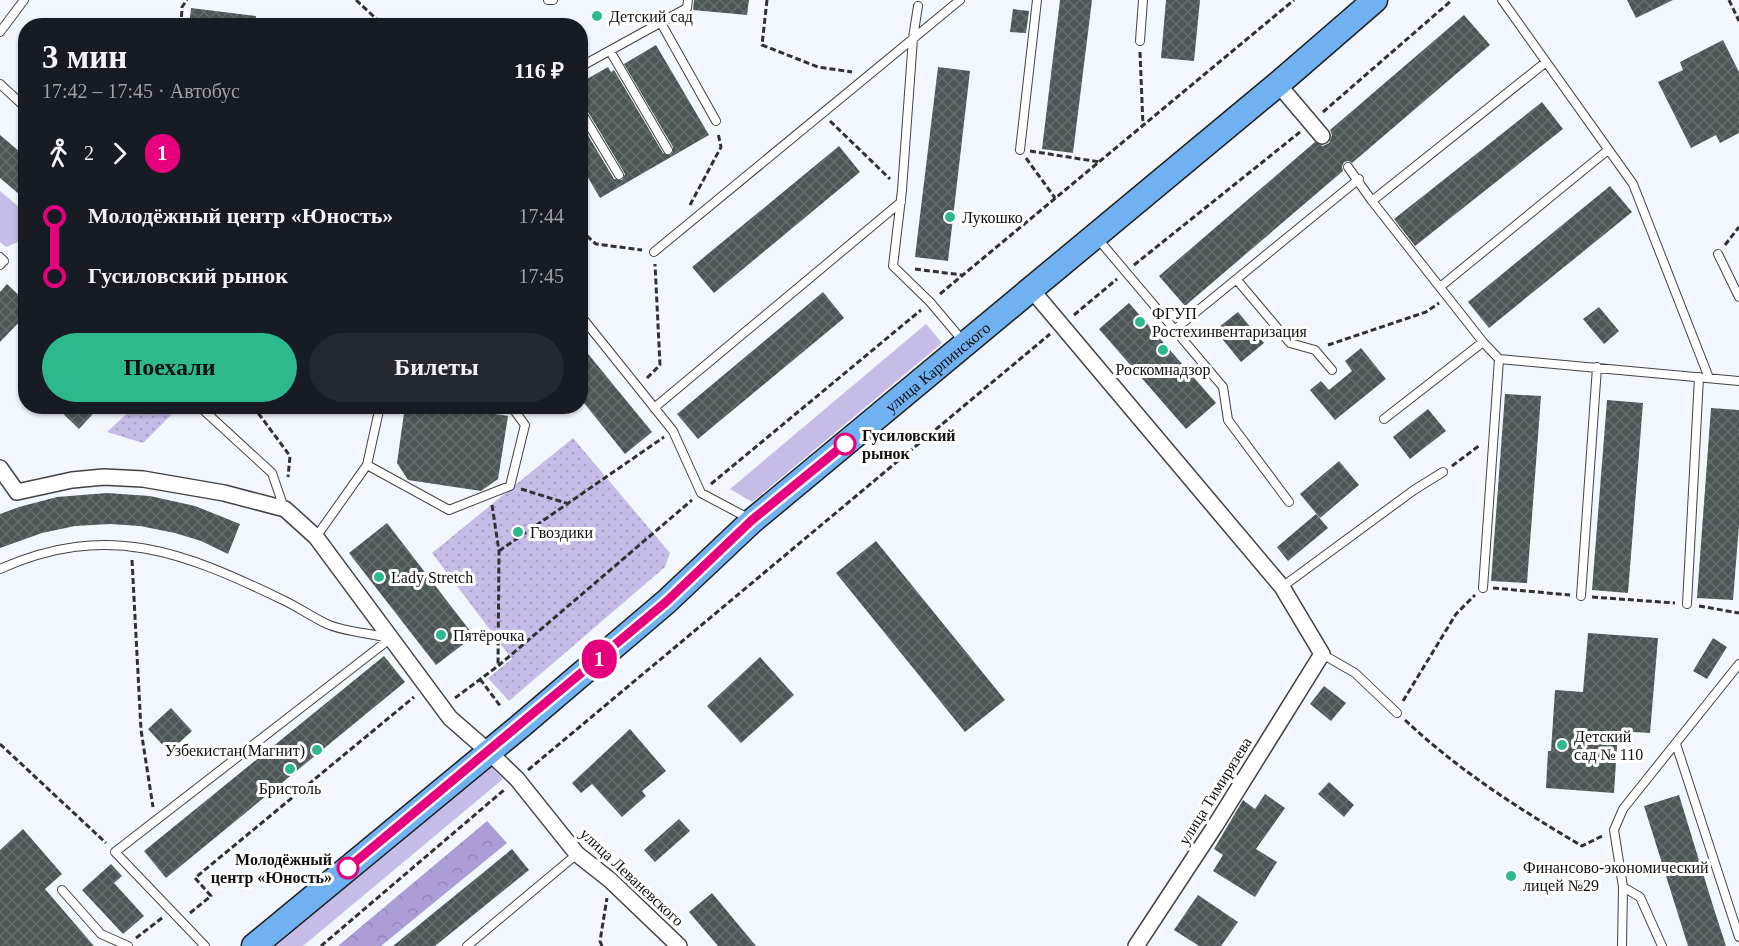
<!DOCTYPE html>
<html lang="ru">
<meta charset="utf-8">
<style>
:root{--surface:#171b24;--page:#242831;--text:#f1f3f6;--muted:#9ea1a6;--accent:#2eb88d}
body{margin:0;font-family:Georgia,serif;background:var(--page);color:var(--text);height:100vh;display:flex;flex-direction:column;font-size:22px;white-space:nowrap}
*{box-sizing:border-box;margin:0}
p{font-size:20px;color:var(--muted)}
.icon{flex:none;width:33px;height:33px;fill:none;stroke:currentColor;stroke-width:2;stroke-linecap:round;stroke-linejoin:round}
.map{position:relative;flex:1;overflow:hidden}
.details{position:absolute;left:18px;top:18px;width:570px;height:396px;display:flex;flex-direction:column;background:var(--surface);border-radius:24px;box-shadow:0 2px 4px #0004}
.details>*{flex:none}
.badge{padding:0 12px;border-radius:20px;font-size:21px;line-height:39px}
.map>.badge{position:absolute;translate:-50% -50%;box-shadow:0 0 0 3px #fff}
.legs{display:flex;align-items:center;gap:9px;height:66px;padding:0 24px;font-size:20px}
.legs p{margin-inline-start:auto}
.head{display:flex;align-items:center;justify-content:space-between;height:102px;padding:0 24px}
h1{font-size:33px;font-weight:700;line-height:45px}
.primary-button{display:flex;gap:12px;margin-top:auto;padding:12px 24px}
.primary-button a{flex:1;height:69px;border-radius:36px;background:var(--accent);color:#111;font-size:24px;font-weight:700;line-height:69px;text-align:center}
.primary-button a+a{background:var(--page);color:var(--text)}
ul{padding:0 24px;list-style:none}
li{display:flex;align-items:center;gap:21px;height:60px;font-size:22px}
li i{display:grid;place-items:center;width:9px;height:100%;margin:0 8px;background:currentColor}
li i::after{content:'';width:15px;height:15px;margin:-8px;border:4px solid;border-radius:50%;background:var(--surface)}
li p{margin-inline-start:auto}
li:first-child i{background:linear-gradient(#0000 50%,currentColor 0)}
li:last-child i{background:linear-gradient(currentColor 50%,#0000 0)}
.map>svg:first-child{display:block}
.grass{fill:#c6bce7}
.forest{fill:url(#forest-crowns)}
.park{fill:url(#park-dots)}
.building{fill:url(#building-cross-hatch)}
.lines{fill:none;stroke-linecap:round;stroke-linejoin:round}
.service-casing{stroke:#424242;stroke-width:10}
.minor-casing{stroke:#424242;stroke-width:18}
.primary-casing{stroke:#202020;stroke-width:27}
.path{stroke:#313131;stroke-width:3;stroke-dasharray:6 3;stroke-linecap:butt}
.service{stroke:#fff;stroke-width:8}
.minor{stroke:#fff;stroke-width:15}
.primary{stroke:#6fb1f1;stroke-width:24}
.line-1-casing{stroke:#fff;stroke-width:14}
.line-1{stroke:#e6007e;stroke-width:9}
.poi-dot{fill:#2eb88d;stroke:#fff;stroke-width:2}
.stop-1-dot{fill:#fff;stroke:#e6007e;stroke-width:3}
.labels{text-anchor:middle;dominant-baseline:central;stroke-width:6;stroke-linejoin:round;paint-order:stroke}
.poi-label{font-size:16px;fill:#0f0f0f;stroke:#fff;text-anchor:start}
.street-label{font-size:16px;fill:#0f0f0f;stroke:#fff}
.stop-label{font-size:16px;font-weight:bold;fill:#0f0f0f;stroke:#fff;text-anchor:start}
</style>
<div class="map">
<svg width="1739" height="946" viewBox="0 0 1739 946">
<defs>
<pattern id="forest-crowns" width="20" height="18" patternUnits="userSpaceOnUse" patternTransform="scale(1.5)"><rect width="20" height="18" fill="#ad9dd7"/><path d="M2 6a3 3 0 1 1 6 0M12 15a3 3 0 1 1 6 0" fill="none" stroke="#9486b7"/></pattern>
<pattern id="park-dots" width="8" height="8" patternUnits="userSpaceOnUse" patternTransform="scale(1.5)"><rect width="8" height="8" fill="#c6bce7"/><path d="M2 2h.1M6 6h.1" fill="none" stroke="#a9a0c5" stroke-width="1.8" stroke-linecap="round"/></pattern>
<pattern id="building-cross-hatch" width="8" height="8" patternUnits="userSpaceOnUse" patternTransform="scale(1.5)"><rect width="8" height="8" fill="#4c5657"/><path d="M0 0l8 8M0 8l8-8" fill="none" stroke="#676e6f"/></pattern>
</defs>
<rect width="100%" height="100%" fill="#f2f7fe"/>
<path class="grass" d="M0 191 25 212V239L6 247 0 242Z
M926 324 942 343 752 502 730 489Z
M490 766 503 779 303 946H277L275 944Z"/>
<path class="forest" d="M487 821 507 843 381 946H338Z"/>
<path class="park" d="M134 407V406L179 407 143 443 107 432Z
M573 438 670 553 665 567 509 701 488 678 512 659 432 553Z"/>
<path class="building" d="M694 0H749L747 15 693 10Z
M1060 0H1092L1073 153 1042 149Z
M1166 0H1200L1194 61 1161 58Z
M1627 0H1673L1636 18Z
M191 8 256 16 255 26H189Z
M1013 9 1029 11 1026 33 1010 32Z
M1464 15 1490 45 1352 163 1348 161 1344 162 1342 167 1343 171 1185 306 1159 276 1315 142 1323 146 1329 143 1332 135 1330 130Z
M1723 40 1739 72V133L1720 143 1716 135 1691 148 1658 82 1683 70 1680 62Z
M656 45 709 135 600 198 580 164V122L614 179 622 180 625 174 585 107 580 104V83L608 67 611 72 614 70 663 153 670 155 673 152V147L624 64Z
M938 67 970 71 948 261 915 257Z
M1542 102 1563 129 1415 246 1394 219Z
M0 135 26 157V200L0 178Z
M839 146 860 172 714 293 692 267Z
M1610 186 1632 212 1489 328 1468 302Z
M7 284 26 302V315L0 342V292Z
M823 292 844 318 698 439 677 414Z
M1129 303 1216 403 1186 429 1099 329Z
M1599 307 1619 331 1604 344 1583 319Z
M1238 312 1264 343 1241 362 1215 330Z
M580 344 652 432 625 454 580 398Z
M1361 348 1386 379 1335 420 1310 390 1321 381 1329 390 1352 371 1345 361Z
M1505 394 1541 396 1527 583 1491 581Z
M1607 400 1643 403 1628 593 1592 590Z
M55 406H100L79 429Z
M405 406H443L508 416 498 479 481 491 408 480 397 463Z
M1711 408 1739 410V525L1733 600 1697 598Z
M1428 409 1446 431 1410 459 1393 437Z
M1339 461 1359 485 1320 518 1300 494Z
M107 493 150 496 195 506 240 524 228 554 201 541 175 533 140 526 110 524 75 526 42 533 0 548V514L19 507 57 497Z
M1316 514 1328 528 1288 561 1277 547Z
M387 523 474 636 436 665 349 553Z
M876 541 1005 700 965 732 836 573Z
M1588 633 1658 638 1650 733 1618 731 1614 793 1546 788 1548 751H1551L1555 690 1583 692Z
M1713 638 1727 647 1707 679 1693 671Z
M384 656 405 682 166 878 144 851Z
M760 657 794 695 741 743 707 706Z
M1324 686 1346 703 1331 721 1310 704Z
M171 708 192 731 169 752 148 729Z
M630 729 666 771 642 791 646 796 622 817 592 784 581 793 572 783Z
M1329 782 1354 805 1344 817 1318 794Z
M1265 794 1285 808 1256 849 1277 862 1255 897 1213 871 1223 855 1214 849 1243 800 1255 809Z
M1679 795 1713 906 1726 946H1688L1644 806Z
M679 819 690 831 655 862 644 850Z
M23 829 62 874 45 889 94 946H0V850Z
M512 849 529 870 508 887 435 946H393Z
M111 864 122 876 114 883 144 916 123 934 82 890Z
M712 893 756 946H718L689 912Z
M1198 895 1238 922 1221 946H1199L1174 930Z"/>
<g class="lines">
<g class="service-casing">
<path id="service" d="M548 0H553
M1502 0 1633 184 1709 378
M918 6 913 38 902 190 893 266 930 302 963 341
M661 23 716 121
M0 32 24 0
M1140 41 1143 0
M610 51 668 150
M580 67 687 8 688 0
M0 84 26 108
M580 110 619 175
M1020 150 1037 0
M1348 167 1372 201 1483 342 1499 359 1739 381
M1372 201 1546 62
M1098 239 1223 387 1228 420 1289 502
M654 252 960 0
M1718 254 1739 297
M0 257 4 261 0 265
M1237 280 1290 343 1315 350 1332 370
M1440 287 1608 150
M580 315 673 431 701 493 750 519
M1174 330 1359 179
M199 406 272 473 284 508
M654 408 901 202
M1384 419 1483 342
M367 465 449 510 510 486 525 425 514 410
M316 537 367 465 380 406
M0 569C107 521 184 552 283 600 298 607 312 617 327 624 345 632 369 633 389 638
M1282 587 1414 490 1443 472
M1483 588 1499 359
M1581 596 1597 367
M1687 604 1699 377
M1322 654 1355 673 1397 713
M1676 744 1739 937
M62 890 101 934 128 946
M205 946 115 852 391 638
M467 946 577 854
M1622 946 1623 887
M1662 946 1640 897 1623 887 1614 830 1623 809 1739 664"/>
</g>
<g class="minor-casing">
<path id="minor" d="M1278 84 1322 136
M1031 289 1282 587 1322 654 1215 826 1136 946
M0 468 17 492 72 480 104 477 143 479 224 493 285 509 316 537 450 718 489 752 517 779 577 854 610 880 679 946"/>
</g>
<g class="primary-casing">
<g id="primary">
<path id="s1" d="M254 946 518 728 666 602 752 521 1278 84 1375 0"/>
</g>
</g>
<path class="path" d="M356 0 384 26
M767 0 762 45 818 67 852 72
M1729 0 1739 21
M181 26 182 7 187 0
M1140 52 1143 126
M1323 112 1452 0
M830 121 890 179
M1030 151 1100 162
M1026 158 1055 198
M690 205 721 147 718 133
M580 230 596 244 642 250
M1725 245 1739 227
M1134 265 1300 132
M915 269 962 275
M940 294 1294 0
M1074 315 1117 279
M1328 345 1426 312 1439 303
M647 378 660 365 655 264
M253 406 290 456 288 477
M1452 466 1480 445
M711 484 921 310
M521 489 569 504
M492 505 499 551 498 666
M499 551 664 437
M132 560 141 730 153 807
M1493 588 1570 595
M1592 597 1675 603
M1699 606 1739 613
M480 679 501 707
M455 698 498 666 692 500
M1403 701 1456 614 1475 595
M1405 720C1458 770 1519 809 1582 846L1602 836
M0 744 106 843
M528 770 1050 334
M190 913 211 896 195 878 414 697
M136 938 162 918
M321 946 504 790
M602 946 600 941 607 898"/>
<use href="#service" class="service"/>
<use href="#minor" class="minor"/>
<use href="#primary" class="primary"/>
</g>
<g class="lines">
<g class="line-1-casing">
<path id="line-1" d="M348 868 666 602 752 520 845 444"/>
</g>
<use href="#line-1" class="line-1"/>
</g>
<g class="poi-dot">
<circle cx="597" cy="16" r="6"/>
<circle cx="950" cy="217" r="6"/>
<circle cx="1140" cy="322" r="6"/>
<circle cx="1163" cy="350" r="6"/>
<circle cx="518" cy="532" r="6"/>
<circle cx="379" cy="577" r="6"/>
<circle cx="441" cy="635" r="6"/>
<circle cx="1562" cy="745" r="6"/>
<circle cx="317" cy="750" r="6"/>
<circle cx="290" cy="769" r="6"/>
<circle cx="1511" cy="876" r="6"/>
</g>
<g class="stop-1-dot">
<circle cx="845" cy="444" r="10"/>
<circle cx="348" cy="868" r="10"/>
</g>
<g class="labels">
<g class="poi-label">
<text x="609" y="16">Детский сад</text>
<text x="962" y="217">Лукошко</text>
<text x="1152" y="313">ФГУП<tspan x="1152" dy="18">Ростехинвентаризация</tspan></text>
<text x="1163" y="369" text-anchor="middle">Роскомнадзор</text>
<text x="530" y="532">Гвоздики</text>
<text x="391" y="577">Lady Stretch</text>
<text x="453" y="635">Пятёрочка</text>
<text x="1574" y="736">Детский<tspan x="1574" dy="18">сад № 110</tspan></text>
<text x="305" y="750" text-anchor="end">Узбекистан(Магнит)</text>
<text x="290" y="788" text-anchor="middle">Бристоль</text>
<text x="1523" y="867">Финансово-экономический<tspan x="1523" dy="18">лицей №29</tspan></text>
</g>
<g class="street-label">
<text stroke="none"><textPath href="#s1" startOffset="896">улица Карпинского</textPath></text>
<text transform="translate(1215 791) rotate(-58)">улица Тимирязева</text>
<text transform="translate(632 877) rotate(43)">улица Леваневского</text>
</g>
<g class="stop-label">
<text x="862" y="435">Гусиловский<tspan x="862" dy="18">рынок</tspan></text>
<text x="332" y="859" text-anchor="end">Молодёжный<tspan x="332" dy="18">центр «Юность»</tspan></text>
</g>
</g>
</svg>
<b class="badge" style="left:599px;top:659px;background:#e6007e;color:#fff">1</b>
<section class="details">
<div class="head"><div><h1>3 мин</h1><p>17:42 – 17:45 · Автобус</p></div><b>116 ₽</b></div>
<div class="legs"><svg class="icon" aria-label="walk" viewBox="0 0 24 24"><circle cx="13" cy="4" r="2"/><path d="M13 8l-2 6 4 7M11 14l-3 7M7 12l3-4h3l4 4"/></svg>2<svg class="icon" aria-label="forward" viewBox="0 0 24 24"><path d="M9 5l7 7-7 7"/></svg><b class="badge" style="background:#e6007e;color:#fff">1</b></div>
<ul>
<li><i style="color:#e6007e"></i><b>Молодёжный центр «Юность»</b><p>17:44</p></li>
<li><i style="color:#e6007e"></i><b>Гусиловский рынок</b><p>17:45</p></li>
</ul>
<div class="primary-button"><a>Поехали</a><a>Билеты</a></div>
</section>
</div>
